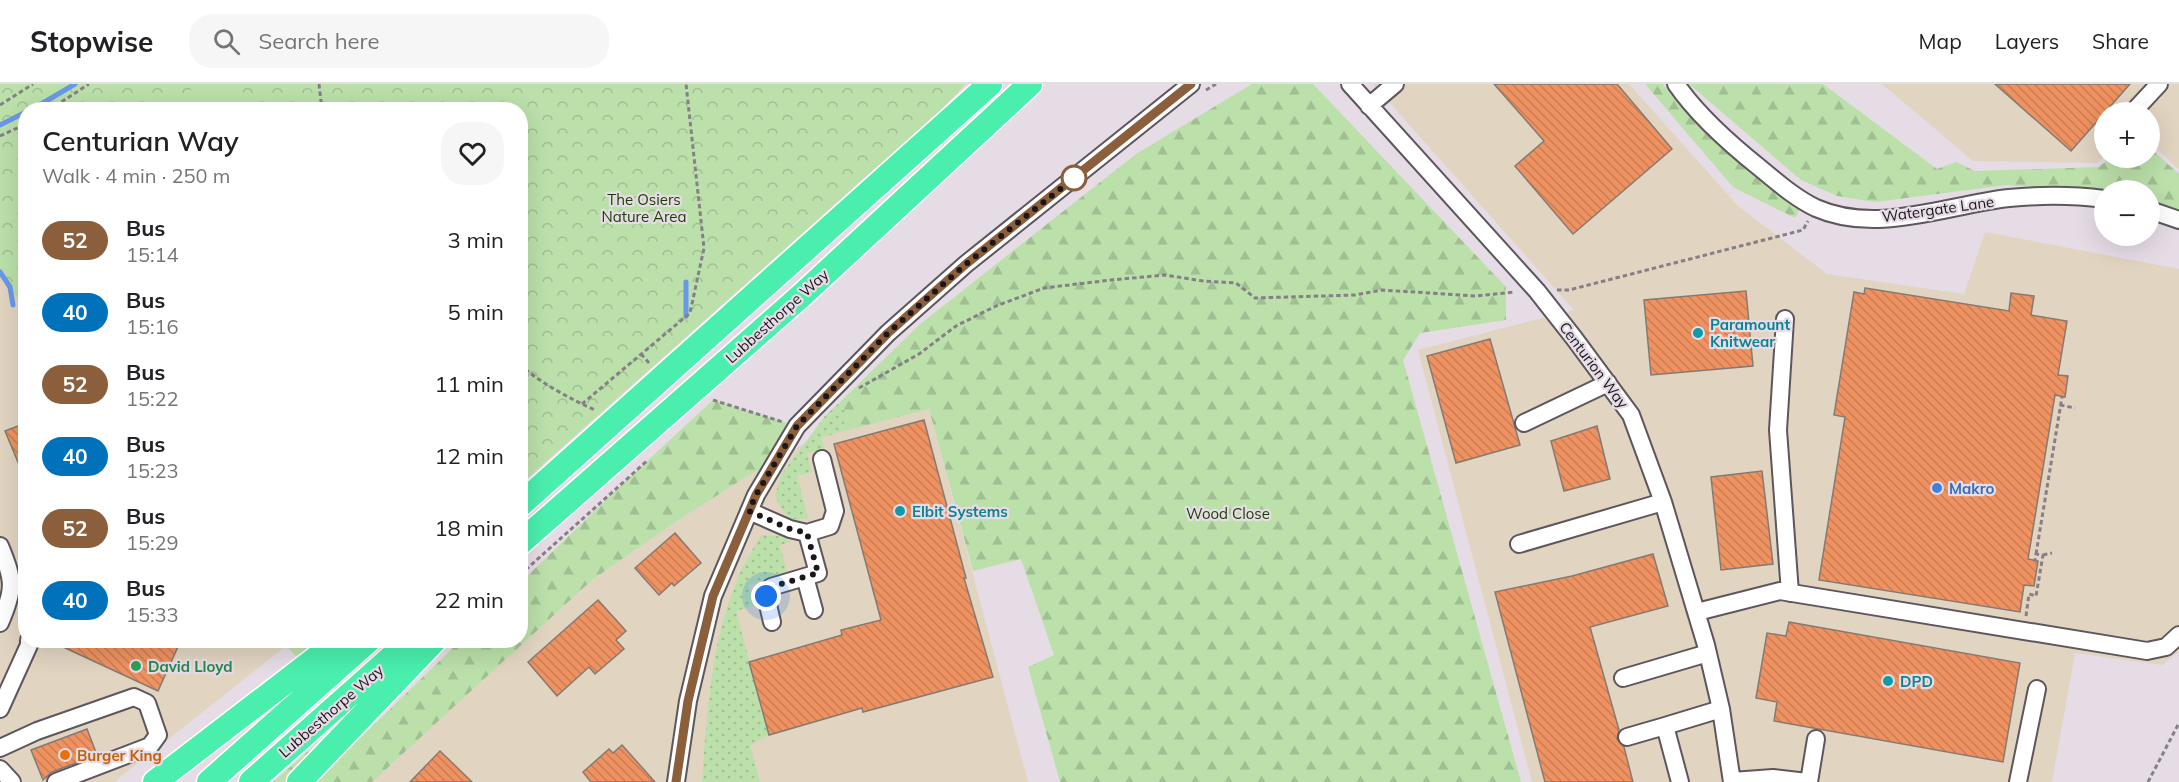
<!DOCTYPE html>
<meta charset="utf-8">
<style>
:root{--surface:#fff;--page:#f6f6f6;--text:#202124;--muted:#757577;--line:#e0e0e0}
body{margin:0;font-family:Mulish,sans-serif;background:var(--page);color:var(--text);height:100vh;display:flex;flex-direction:column;font-size:22px;white-space:nowrap}
*{box-sizing:border-box;margin:0}
p{font-size:20px;color:var(--muted)}
.icon{flex:none;width:33px;height:33px;fill:none;stroke:currentColor;stroke-width:2;stroke-linecap:round;stroke-linejoin:round}
.map{position:relative;flex:1;overflow:hidden}
.drawer{position:absolute;left:18px;top:18px;width:510px;height:546px;display:flex;flex-direction:column;background:var(--surface);border-radius:24px;box-shadow:0 6px 24px #0002}
.drawer>*{flex:none}
.badge{padding:0 12px;border-radius:20px;font-size:21px;line-height:39px}
.fabs{position:absolute;left:2094px;top:18px;display:grid;gap:12px}
.fabs a{display:grid;place-items:center;width:66px;height:66px;border-radius:50%;background:var(--surface);box-shadow:0 6px 24px #0002;font-size:30px}
.you{position:absolute;width:30px;height:30px;margin:-15px;border:4px solid #fff;border-radius:50%;background:#1a73e8;box-shadow:0 0 0 9px #1a73e833}
.map>.badge{position:absolute;translate:-50% -50%;box-shadow:0 0 0 3px #fff}
.round{display:grid;place-items:center;flex:none;width:63px;height:63px;border-radius:24px;background:var(--page)}
.headline{display:flex;align-items:center;justify-content:space-between;height:102px;padding:0 24px}
h1{font-size:28px;font-weight:600;line-height:45px}
ul{padding:0;list-style:none}
li{display:flex;align-items:center;gap:18px;height:72px;padding:0 24px}
li div{flex:1}
li b{display:block;font-size:22px}
li em{font-style:normal}
li .badge{min-width:66px;font-weight:700;text-align:center}
header{display:flex;align-items:center;gap:36px;box-sizing:border-box;height:84px;padding:0 30px;background:var(--surface);border-bottom:2px solid var(--line)}
header strong{font-size:28px}
nav{display:flex;gap:33px;margin-inline-start:auto;font-size:21px}
.search{width:420px;height:54px;background:var(--page);display:flex;align-items:center;gap:15px;box-sizing:border-box;padding:0 21px;border-radius:24px;color:var(--muted);font-size:22px}
.map>svg:first-child{display:block}
.commercial{fill:#e1d4c1}
.grass{fill:url(#grass-dots)}
.forest{fill:url(#forest-firs)}
.park{fill:url(#park-crowns)}
.garden{fill:#bbe0aa}
.lines{fill:none;stroke-linecap:round;stroke-linejoin:round}
.stream{stroke:#6a98e8;stroke-width:5}
.building{fill:url(#building-back-hatch);stroke:#847a74;stroke-width:1.5}
.minor-casing{stroke:#5e565d;stroke-width:20}
.highway-casing{stroke:#fff;stroke-width:27}
.path{stroke:#867f86;stroke-width:3;stroke-dasharray:4.5 3;stroke-linecap:butt}
.minor{stroke:#fff;stroke-width:16}
.highway{stroke:#4aefae;stroke-width:24}
.line-casing{stroke:#fff;stroke-width:14}
.line{stroke:#8b5e3c;stroke-width:9}
.walk{stroke:#1a161a;stroke-width:6;stroke-dasharray:0 10.8}
.stop-dot{fill:#fff;stroke:#8b5e3c;stroke-width:3}
.culture-dot{fill:#0f9aa8;stroke:#e6dce6;stroke-width:2}
.shop-dot{fill:#3f7fe0;stroke:#e6dce6;stroke-width:2}
.leisure-dot{fill:#2e9e5b;stroke:#e6dce6;stroke-width:2}
.food-dot{fill:#e8710a;stroke:#e6dce6;stroke-width:2}
.labels{text-anchor:middle;dominant-baseline:central;stroke-width:4.5;stroke-linejoin:round;paint-order:stroke}
.park-label{font-size:15px;fill:#193d00;stroke:#e6dce6}
.street-label{font-size:15px;fill:#1a161a;stroke:#e6dce6}
.culture-label{font-size:15px;font-weight:bold;fill:#0d838f;stroke:#e6dce6;text-anchor:start}
.shop-label{font-size:15px;font-weight:bold;fill:#366cbe;stroke:#e6dce6;text-anchor:start}
.leisure-label{font-size:15px;font-weight:bold;fill:#27864d;stroke:#e6dce6;text-anchor:start}
.food-label{font-size:15px;font-weight:bold;fill:#c56008;stroke:#e6dce6;text-anchor:start}
</style>
<header>
<strong>Stopwise</strong>
<div class="search"><svg class="icon" aria-label="search" viewBox="0 0 24 24"><circle cx="10" cy="10" r="6"/><path d="M15 15l6 6"/></svg>Search here</div>
<nav><a>Map</a><a>Layers</a><a>Share</a></nav>
</header>
<div class="map">
<svg width="2179" height="698" viewBox="0 0 2179 698">
<defs>
<pattern id="grass-dots" width="8" height="8" patternUnits="userSpaceOnUse" patternTransform="scale(1.5)"><rect width="8" height="8" fill="#bbe0aa"/><path d="M2 2h.1M6 6h.1" fill="none" stroke="#a0bf92" stroke-width="1.8" stroke-linecap="round"/></pattern>
<pattern id="forest-firs" width="22" height="20" patternUnits="userSpaceOnUse" patternTransform="scale(1.5)"><rect width="22" height="20" fill="#bbe0aa"/><path d="M5 1l3.5 6h-7zM16 11l3.5 6h-7z" fill="#a0bf92"/></pattern>
<pattern id="park-crowns" width="20" height="18" patternUnits="userSpaceOnUse" patternTransform="scale(1.5)"><rect width="20" height="18" fill="#bbe0aa"/><path d="M2 6a3 3 0 1 1 6 0M12 15a3 3 0 1 1 6 0" fill="none" stroke="#a0bf92"/></pattern>
<pattern id="building-back-hatch" width="6" height="6" patternUnits="userSpaceOnUse" patternTransform="scale(1.5)"><rect width="6" height="6" fill="#ef9261"/><path d="M-1 5l2 2M0 0l6 6M5-1l2 2" fill="none" stroke="#cc7d54"/></pattern>
</defs>
<rect width="100%" height="100%" fill="#e6dce6"/>
<path class="commercial" d="M1373 0H1629L1738 122 1827 190 1964 210 1985 148 2179 185V568L2162 581 2075 569 2052 698H1532L1418 266 1574 226Z
M1882 0H2179V85L2150 59V28H2104V73L2097 79 1973 77Z
M0 192 25 225 26 556H282L286 562 114 698H0Z
M929 325 1028 698H371L592 496 671 441 744 394 812 355Z"/>
<path class="grass" d="M839 319 848 330 841 348 822 353 824 365 807 369 812 388 797 392 808 434C786 439 785 430 775 412L781 391 825 332Z
M761 451 780 452 791 458 780 461 787 489 749 501 754 522 736 527 769 651 750 661 760 698H702C707 628 711 556 739 491 745 477 754 464 761 451Z"/>
<path class="forest" d="M1252 0H1313L1506 203V236L1420 249 1403 276 1521 698H1060L1028 583 1054 571 1021 475 973 487 929 325 841 348 848 330 839 319 919 241 1136 70Z
M1645 0H1663C1699 51 1751 87 1800 124L1795 134 1733 103Z
M1689 0H1823L1937 85 1956 78 1975 87 2099 83 2110 74H2150V64L2179 90V130L2150 120V106H2104V108L2007 101 1875 118 1837 112 1801 96Z
M713 316 797 342 777 376 744 394 671 441 592 496 372 698H315L460 557 520 556 521 498 630 393Z
M324 653 334 661 298 698H273Z"/>
<path class="park" d="M0 0H966L943 24 521 400 520 26H26L25 225 0 192Z
M282 557H323L299 576Z"/>
<path class="garden" d="M204 0H239L251 25H149Z
M25 83V142L3 94Z"/>
<g class="lines">
<path class="stream" d="M31 26 75 0
M0 41 26 28
M0 188 10 203 13 221
M686 198V232"/>
</g>
<path class="building" d="M1494 0H1617L1672 65 1573 150 1515 82 1544 57Z
M1995 0H2130L2071 67Z
M1865 204 2009 227 2011 209 2034 212 2031 231 2067 237 2058 291 2068 292 2065 313 2055 311 2028 475 2038 477 2034 502 2024 501 2020 528 1819 496 1845 333 1834 331 1854 208 1864 210Z
M1746 207 1753 282 1651 291 1644 216Z
M1490 255 1520 361 1456 379 1427 272Z
M924 336 966 494H964L993 593 863 628 862 624 769 651 749 578 842 551 841 546 881 536 834 360Z
M26 339V395H25L5 347Z
M1597 342 1610 395 1564 407 1551 357Z
M1762 387 1773 480 1721 486 1711 393Z
M675 449 701 479 674 502 672 499 659 511 635 484Z
M1653 470 1668 522 1590 543 1619 646 1617 655 1624 663 1633 698H1545L1495 508 1572 492Z
M598 516 626 547 616 556 624 565 595 590 589 583 557 612 528 578Z
M1789 538 2020 579 2003 678 1774 637 1777 618 1756 614 1767 549 1786 552Z
M48 556H181L158 607Z
M87 645 97 671 52 688 43 696 31 666Z
M622 661 655 698H591L583 688 609 665 613 669Z
M440 667 472 698H410Z"/>
<g class="lines">
<g class="minor-casing">
<path id="minor" d="M1350 0 1537 207 1574 254 1631 331 1663 418 1706 561 1721 625 1732 698
M1676 0C1698 32 1730 60 1760 84 1777 98 1795 114 1816 124 1877 151 1946 121 2009 114 2041 111 2073 111 2104 115
M1369 22 1395 0
M2133 28 2159 0
M2150 126 2179 136
M1785 235 1778 346 1790 509
M1524 339 1608 299
M749 427 790 445 807 449 818 489 771 503 766 512 772 538
M807 449 830 442 835 427 822 375
M1519 460 1663 418
M0 462C14 496 15 505 0 539
M805 493 814 526
M1697 528 1780 507 2147 567 2166 563 2179 551
M1623 594 1708 569
M0 625 29 561V556
M1665 642 1721 625
M1627 653 1665 642 1680 698
M0 664 37 647 134 613 147 619 158 651 150 662 56 698
M0 685 12 698
M1732 697 1773 694 1807 698
M676 698 688 617 713 512 756 411 797 342 888 249 966 180 1191 0
M1809 698 1816 655
M2018 698 2037 605"/>
</g>
<g class="highway-casing">
<path id="highway" d="M520 421 990 0
M520 459 802 211 1030 0
M155 698 340 556
M209 698 369 556
M251 698 411 556
M299 698 435 556"/>
</g>
<path class="path" d="M319 0 322 26
M1206 6 1216 0
M0 21 33 0
M49 26 89 0
M0 52 26 40
M1557 206H1569L1803 146 1808 137
M641 270 650 280
M520 280C535 296 574 317 595 326
M859 304 919 270 956 242 996 222 1044 204 1111 196 1165 191 1203 197 1236 199 1255 214 1355 211 1382 206 1476 212 1515 208
M713 316 783 338
M582 320 690 229 704 164 686 0
M2060 321 2075 324
M2036 470 2062 313
M2043 471 2052 469
M520 491 648 376
M2026 532 2029 510 2036 512 2043 471 2036 470 2035 476
M2148 698 2179 639"/>
<use href="#minor" class="minor"/>
<use href="#highway" class="highway"/>
</g>
<g class="lines">
<g class="line-casing">
<path id="line" d="M676 698 688 617 713 512 756 411 797 342 888 249 966 180 1191 0"/>
</g>
<use href="#line" class="line"/>
<path class="walk" d="M766 512 771 503 818 489 807 449 790 445 749 427 756 411 797 342 888 249 966 180 1074 94"/>
</g>
<circle class="stop-dot" cx="1074" cy="94" r="12"/>
<g class="culture-dot">
<circle cx="1698" cy="249" r="6"/>
<circle cx="900" cy="427" r="6"/>
<circle cx="1888" cy="597" r="6"/>
</g>
<circle class="shop-dot" cx="1937" cy="404" r="6"/>
<circle class="leisure-dot" cx="136" cy="582" r="6"/>
<circle class="food-dot" cx="65" cy="671" r="6"/>
<g class="labels">
<g class="park-label">
<text x="644" y="115">The Osiers<tspan x="644" dy="17">Nature Area</tspan></text>
<text x="1228" y="429">Wood Close</text>
</g>
<g class="street-label">
<text transform="translate(1938 125) rotate(-8)">Watergate Lane</text>
<text transform="translate(777 232) rotate(-42)">Lubbesthorpe Way</text>
<text transform="translate(1594 281) rotate(53)">Centurion Way</text>
<text transform="translate(331 627) rotate(-41)">Lubbesthorpe Way</text>
</g>
<g class="culture-label">
<text x="1710" y="240">Paramount<tspan x="1710" dy="17">Knitwear</tspan></text>
<text x="912" y="427">Elbit Systems</text>
<text x="1900" y="597">DPD</text>
</g>
<g class="shop-label">
<text x="1949" y="404">Makro</text>
</g>
<g class="leisure-label">
<text x="148" y="582">David Lloyd</text>
</g>
<g class="food-label">
<text x="77" y="671">Burger King</text>
</g>
</g>
</svg>
<div class="fabs">
<a>+</a>
<a>−</a>
</div>
<div class="you" style="left:766px;top:512px"></div>
<section class="drawer">
<div class="headline"><div><h1>Centurian Way</h1><p>Walk · 4 min · 250 m</p></div><a class="round"><svg class="icon" aria-label="heart" viewBox="0 0 24 24"><path d="M12 20l-8-8c-3-5 5-10 8-4 3-6 11-1 8 4z"/></svg></a></div>
<ul>
<li><span class="badge" style="background:#8b5e3c;color:#fff">52</span><div><b>Bus</b><p>15:14</p></div><em>3 min</em></li>
<li><span class="badge" style="background:#0072bc;color:#fff">40</span><div><b>Bus</b><p>15:16</p></div><em>5 min</em></li>
<li><span class="badge" style="background:#8b5e3c;color:#fff">52</span><div><b>Bus</b><p>15:22</p></div><em>11 min</em></li>
<li><span class="badge" style="background:#0072bc;color:#fff">40</span><div><b>Bus</b><p>15:23</p></div><em>12 min</em></li>
<li><span class="badge" style="background:#8b5e3c;color:#fff">52</span><div><b>Bus</b><p>15:29</p></div><em>18 min</em></li>
<li><span class="badge" style="background:#0072bc;color:#fff">40</span><div><b>Bus</b><p>15:33</p></div><em>22 min</em></li>
</ul>
</section>
</div>
